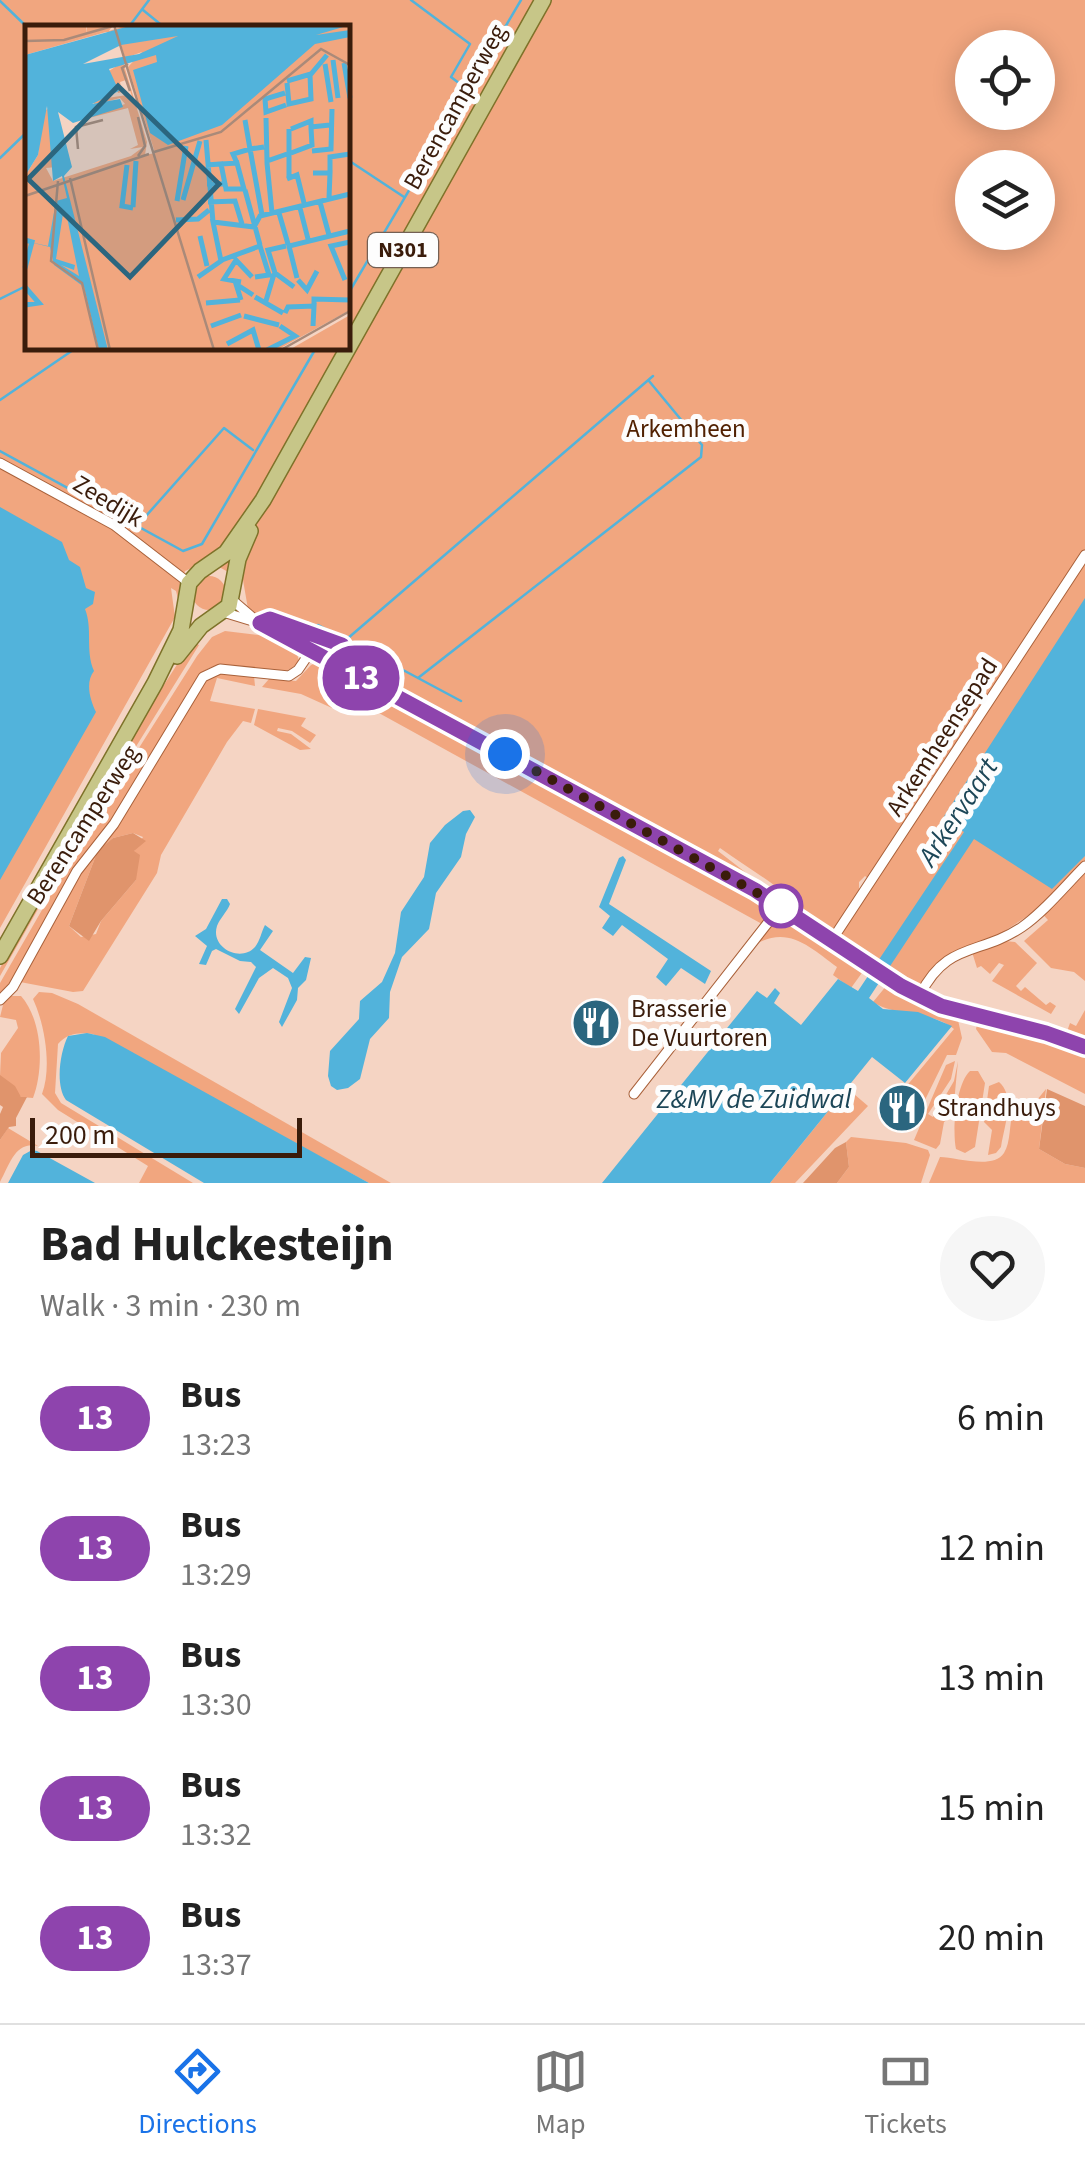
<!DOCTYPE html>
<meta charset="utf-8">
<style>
:root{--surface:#fff;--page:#f6f6f6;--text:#222;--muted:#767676;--line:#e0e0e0;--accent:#1a73e8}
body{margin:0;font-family:"Source Sans 3",sans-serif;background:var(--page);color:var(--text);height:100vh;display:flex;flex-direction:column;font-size:38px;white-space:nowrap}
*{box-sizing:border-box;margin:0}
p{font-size:32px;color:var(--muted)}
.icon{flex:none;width:55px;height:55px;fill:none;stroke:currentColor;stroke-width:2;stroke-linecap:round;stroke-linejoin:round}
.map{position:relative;height:1183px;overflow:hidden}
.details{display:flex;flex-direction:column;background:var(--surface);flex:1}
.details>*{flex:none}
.badge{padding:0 20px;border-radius:32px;font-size:35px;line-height:65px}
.controls{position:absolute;left:955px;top:30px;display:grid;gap:20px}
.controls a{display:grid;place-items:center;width:100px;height:100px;border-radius:50%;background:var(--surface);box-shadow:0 5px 25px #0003;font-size:50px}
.scale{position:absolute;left:30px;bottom:25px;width:272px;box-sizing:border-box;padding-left:10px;border:5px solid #3a1c0b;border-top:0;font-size:28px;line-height:35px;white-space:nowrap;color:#3a1c0b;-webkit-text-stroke:8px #fdfdfd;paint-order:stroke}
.you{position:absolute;width:50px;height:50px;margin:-25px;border:8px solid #fff;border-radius:50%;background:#1a73e8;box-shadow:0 0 0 15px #1a73e833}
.map>.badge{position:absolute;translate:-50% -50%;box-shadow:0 0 0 5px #fff}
.round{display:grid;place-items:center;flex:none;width:105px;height:105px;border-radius:52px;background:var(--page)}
.head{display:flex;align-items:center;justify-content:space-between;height:170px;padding:0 40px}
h1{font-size:48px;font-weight:700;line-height:75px}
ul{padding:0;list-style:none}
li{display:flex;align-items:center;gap:30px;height:130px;padding:0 40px}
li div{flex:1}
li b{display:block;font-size:38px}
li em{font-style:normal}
li .badge{min-width:110px;font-weight:700;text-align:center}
.menu{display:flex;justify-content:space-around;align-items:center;height:140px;border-top:2px solid var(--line);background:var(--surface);font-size:28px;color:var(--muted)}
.menu a{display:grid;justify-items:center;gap:5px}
.menu .on{color:var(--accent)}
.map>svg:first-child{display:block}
.green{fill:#f1a67f;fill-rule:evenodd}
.forest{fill:#e0946c}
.water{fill:#52b3db}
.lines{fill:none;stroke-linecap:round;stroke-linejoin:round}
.stream{stroke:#52b3db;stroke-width:2.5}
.minor-casing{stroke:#a9613a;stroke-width:11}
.primary-casing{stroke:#7e7229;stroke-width:18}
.minor{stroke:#fff;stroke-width:9}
.primary{stroke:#c7c688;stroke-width:15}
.line-casing{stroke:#fff;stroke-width:22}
.line{stroke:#8e44ad;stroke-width:15}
.walk{stroke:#3a1c0b;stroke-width:10;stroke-dasharray:0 18}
.stop-dot{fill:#fff;stroke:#8e44ad;stroke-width:5}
.labels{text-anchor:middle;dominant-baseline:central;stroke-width:10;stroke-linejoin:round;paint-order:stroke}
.shield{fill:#fdfdfd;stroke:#746054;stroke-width:2.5}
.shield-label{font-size:22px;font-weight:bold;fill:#3a1c0b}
.street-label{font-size:25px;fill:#3a1c0b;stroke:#fdfdfd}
.park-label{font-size:25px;fill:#512102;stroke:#fdfdfd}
.poi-label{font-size:25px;fill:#3a1c0b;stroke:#fdfdfd;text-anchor:start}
.water-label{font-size:28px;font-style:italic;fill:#1c4657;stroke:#fdfdfd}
.inset-river{fill:none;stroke:#52b3db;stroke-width:5}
.inset-road{fill:none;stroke:#aa8a79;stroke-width:2.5}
.view{fill:#2b667f;fill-opacity:0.15;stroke:#2b667f;stroke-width:5}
.inset-edge{fill:none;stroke:#3a1c0b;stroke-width:5}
</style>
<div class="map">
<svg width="1085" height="1183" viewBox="0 0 1085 1183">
<rect width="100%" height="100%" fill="#f5d4c3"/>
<path class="green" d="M0 0H1085V981L1074 972 1051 968 1024 941 1048 920 1038 909 997 936 946 956 920 985 911 987 842 940V931L874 882 865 876 859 882V894L835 928C808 930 797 904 779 889 760 874 739 862 720 848L718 851 777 897 283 632 271 624 312 630V624L308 621 302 626 255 615 248 609 243 580 208 561 185 571 180 585V607L176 591 171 588 175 617 0 928ZM28 28H348V348H28ZM972 48H1038V112H972ZM972 168H1038V232H972Z
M192 593a17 17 0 1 1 34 0a17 17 0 1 1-34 0Z
M225 631 275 637 295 647 299 661C278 690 230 652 204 671L111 822 74 869 11 984 0 993V983L96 816 197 656 212 637Z
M192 641 199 645 70 853 0 976V968L148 710Z
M318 662 338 670 344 681 338 701 332 708 301 694 262 687 269 679 296 681 311 665Z
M223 672 254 676 255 686 217 678 210 701 255 709 251 723 243 721 227 742 161 855 157 873 83 991 73 992 20 982 79 873 117 825 204 682ZM133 833 143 837 134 851 136 880 101 921 96 934 81 937 69 926 98 850 113 838Z
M361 687 374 689 715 872 763 900 771 912 762 924 348 696Z
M258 709 306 718 301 726 316 735 310 743 292 731 278 728 277 731 291 734 311 749 300 750 254 725Z
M784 915 864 970 851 988 833 975 837 967C812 949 790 926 758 943L776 918Z
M1005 941 1015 942 1037 963 1016 986 1021 991 1025 987 1046 1005 1050 1002 1056 1006 1051 1014 992 981 1004 965 999 963 990 974 981 966 977 968 972 952Z
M887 985 908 1001 915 998 922 1005 958 1020 962 1038 956 1055H947L923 1104 905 1088 954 1029C931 1010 895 1017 873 1002Z
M39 992 52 993 78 1004 391 1183H369L93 1034C80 1032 67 1033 58 1044L55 1093 61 1103 193 1183H139L148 1166 58 1110 42 1094C52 1067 45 1025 33 999Z
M10 996H21C43 1021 44 1069 33 1098L21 1097 0 1076 1 1053 18 1028 16 1020 0 1017 4 1001Z
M1085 1010V1094L1006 1053 992 1052 976 1029 978 1020 1063 1043 1070 1023 1076 1026Z
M955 1061 951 1079 928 1114 933 1117 954 1081 958 1061 953 1113 942 1108 939 1112 953 1116 944 1122 940 1144 936 1149 914 1140 946 1065Z
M970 1071H978L985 1083 975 1147 965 1153 956 1149C952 1130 956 1084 970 1071Z
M999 1082C1016 1097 1004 1126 1001 1147L996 1153 988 1155 992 1130 984 1122 989 1086Z
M847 1088 868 1106 795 1183H770Z
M1046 1089 1039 1149 1065 1164 1085 1168V1183H929L940 1157C956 1157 993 1170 1004 1153 1011 1142 1009 1124 1013 1112L1032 1106Z
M8 1128 38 1146C15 1141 10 1164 0 1182V1140Z
M851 1137 906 1143 928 1150 930 1155 921 1183H837L849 1167 846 1142Z"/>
<path class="forest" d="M133 833 146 841 134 851 140 855 136 880 101 921 89 941 69 926 98 850 113 838Z
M0 1075 15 1086 21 1097H27L16 1118V1126L9 1127 0 1140V1114L3 1107 0 1105Z
M1047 1089 1085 1106V1168L1065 1164 1039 1149Z
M846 1142 849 1167 837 1183H803L835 1148Z"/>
<path class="water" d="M0 507 62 542 69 560 80 567 86 588 95 592 93 604 85 609C93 629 85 650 94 671 85 682 90 700 96 712L0 880Z
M1085 598V856L1052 889 974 839 869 998 883 1009 918 1012 952 1026 905 1083 872 1057 770 1183H602L757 991 767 998 775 988 780 993 774 1003 801 1025 838 979 858 991 964 832 943 818Z
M470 810 475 817 466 834 461 857 436 893 429 929 402 957 390 992 389 1018 370 1039 360 1079 348 1088 337 1090 331 1086 328 1076 330 1051 359 1019 360 1001 382 982 395 953 401 912 424 877 430 843 445 825 463 811Z
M623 856 626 860 609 904 711 971 705 984 681 968 666 986 656 977 668 959 622 925 613 936 602 928 610 916 599 907 619 858Z
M222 899H227L230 904C227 912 220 918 217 926 210 948 241 963 255 947 260 941 262 930 265 925L273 931 260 950 293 973 305 957 311 958 306 980 298 988 297 1000 282 1027 279 1022 292 988 288 978 273 968 259 978 239 1014 235 1009 256 967 251 962 240 961 216 949 212 951 206 965 199 964 207 946 195 936 206 929Z
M87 1033 105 1037 369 1183H204L66 1100C55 1085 60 1052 68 1036Z
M32 1150 37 1151 95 1183H8L23 1155Z"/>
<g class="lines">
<path class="stream" d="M411 0 470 44 451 77 468 90
M0 1 28 28
M143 10 165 28
M128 28 149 0
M0 158 28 131
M348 160 404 197
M348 294 521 0
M0 299 28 285
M0 400 76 348
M0 451 183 551 202 544 316 348
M138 525 224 428 253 450
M318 625 393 665
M347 639 653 376
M403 670 461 701
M418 678 701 457 702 445 649 381"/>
<g class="minor-casing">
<path id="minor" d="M0 463 114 525 189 583
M231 599 259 623 755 890 901 987 941 1005 1046 1033 1085 1047
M223 612 259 623 270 619 342 645
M832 940 1085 555
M920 995C947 941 979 956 1022 927 1045 911 1065 886 1085 866
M0 1000 13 987 77 871 114 824 203 677 220 669 289 676 298 670 311 651
M634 1094 781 906"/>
</g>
<g class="primary-casing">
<path id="primary" d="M177 656 201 626 229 606 238 559 250 531
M0 956 155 683 181 630 189 583 200 571 226 553 263 500 543 0"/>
</g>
<use href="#minor" class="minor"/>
<use href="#primary" class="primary"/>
</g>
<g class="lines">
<g class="line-casing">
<path id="line" d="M342 645 270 619 260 623 755 890 901 986 941 1006 1046 1033 1085 1047"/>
</g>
<use href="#line" class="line"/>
<path class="walk" d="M505 754 781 906"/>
</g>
<defs>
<g id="restaurant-disc" transform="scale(2.5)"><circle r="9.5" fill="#2b667f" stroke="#fdfdfd"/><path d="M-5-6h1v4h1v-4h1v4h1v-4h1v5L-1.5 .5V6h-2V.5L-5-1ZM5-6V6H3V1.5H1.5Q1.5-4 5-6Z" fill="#fff"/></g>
</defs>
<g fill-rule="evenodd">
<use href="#restaurant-disc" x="596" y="1023"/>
<use href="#restaurant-disc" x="902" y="1108"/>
</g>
<circle class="stop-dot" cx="781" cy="906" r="20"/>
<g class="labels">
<rect class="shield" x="368" y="233" width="70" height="34" rx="8"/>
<g class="shield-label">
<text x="403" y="250">N301</text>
</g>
<g class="street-label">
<text transform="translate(455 107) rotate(-61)">Berencamperweg</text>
<text transform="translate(108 501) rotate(31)">Zeedijk</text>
<text transform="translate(942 737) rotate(-57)">Arkemheensepad</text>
<text transform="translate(83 825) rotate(-57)">Berencamperweg</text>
</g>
<g class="park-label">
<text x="686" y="429">Arkemheen</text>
</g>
<g class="poi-label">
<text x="631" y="1009">Brasserie<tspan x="631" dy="29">De Vuurtoren</tspan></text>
<text x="937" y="1108">Strandhuys</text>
</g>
<g class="water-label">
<text transform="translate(958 812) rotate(-57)">Arkervaart</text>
<text x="754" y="1099">Z&amp;MV de Zuidwal</text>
</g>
</g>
<g transform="translate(25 25)">
<rect width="325" height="325" fill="#f5d4c3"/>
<path d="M0 0H61V9L62 0H88L84 6 102 0H325V41L319 40 325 47V285L252 325H0V151L13 130 18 86 23 84 25 97 31 142 21 143 28 156 106 131 118 122 105 124 113 120 103 83 56 95 100 79 95 73 69 80V75L102 70 108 74 101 55 95 57 97 67 93 68 84 46 98 37 122 117 120 130 130 128 103 42 117 27 100 33 93 9 81 7 0 30ZM325 290V325H264Z" fill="#f1a67f"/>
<path d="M108 0H325L291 10 325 5V12L290 19 197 100 143 120 125 108 108 45 132 37 131 30 84 44 94 66 67 79 95 74 98 82 48 98 33 87 47 142 39 151 83 325H74L59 262 29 240 25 222 0 216 23 221 31 176 42 173 37 151 28 156 22 81 13 130 0 151V30ZM153 11 114 29 58 39 96 20ZM38 189 42 192 54 251 36 240 49 245 50 240 31 234Z" fill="#52b3db" fill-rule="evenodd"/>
<path class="inset-river" d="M308 35 313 73M319 38 325 73M300 39 306 77M262 56 286 49 302 30M262 58 264 79 286 74 285 50M260 68 240 74 241 87 261 80M241 93 242 136 262 129M220 95 225 124 239 122M264 104V153M266 104 286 96V102L305 100M181 115 188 197M287 126 306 124 307 84M266 128 287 120 286 103M212 138 208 129 225 124 237 190M242 138 247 188M196 139 212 138 219 164H201L200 159M102 140 97 181 108 183M181 140 196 139 200 159H182M305 146V132L325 129M288 148H305L304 173M262 154 272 150 279 178M220 165 235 220M158 175 175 116M152 176 161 121M183 177 210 176 217 199M295 177 304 210M108 182 111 136M275 183 283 214M254 188 263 219M151 195 173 194 184 185M175 211 182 241M0 215 7 217 0 243M261 221 243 225 250 248 269 262M197 235 235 221 244 250 230 252M173 252 196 236 188 197 229 202 235 191 325 169M272 253 264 221 325 206M273 255 282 265 292 246M320 255 306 221 325 217M216 257 199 254 211 235 227 252M0 262 14 278 0 280M230 272 258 288M216 275 211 259 228 270M181 278 215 275M240 279 249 249M289 279V274L325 275M260 288 263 282 289 281 288 301M219 291 254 300M186 301 216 290M202 319 228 305 234 325M242 325 270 311 255 301"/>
<path class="inset-road" d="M89 0 189 325M0 16 39 15 91 0M103 39 97 43 105 66M53 124 51 102 78 95M129 127 196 107 296 24 325 40M113 131 120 121 113 92M45 153 85 325M33 156 26 236 57 258 73 325M0 171 124 129M256 325 325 286"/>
<path class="view" d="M93 61 194 159 105 252 3 154Z"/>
<rect width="325" height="325" class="inset-edge"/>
</g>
</svg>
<div class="controls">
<a><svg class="icon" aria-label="locate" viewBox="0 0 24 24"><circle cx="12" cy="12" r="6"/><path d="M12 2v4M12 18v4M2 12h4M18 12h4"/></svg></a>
<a><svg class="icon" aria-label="layers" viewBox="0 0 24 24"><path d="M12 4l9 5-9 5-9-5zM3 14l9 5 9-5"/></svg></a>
</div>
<div class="scale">200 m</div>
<div class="you" style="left:505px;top:754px"></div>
<b class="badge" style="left:361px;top:678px;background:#8e44ad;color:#fff">13</b>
</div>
<section class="details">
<div class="head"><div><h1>Bad Hulckesteijn</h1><p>Walk · 3 min · 230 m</p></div><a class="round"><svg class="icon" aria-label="heart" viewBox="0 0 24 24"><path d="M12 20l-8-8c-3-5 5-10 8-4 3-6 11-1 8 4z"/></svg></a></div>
<ul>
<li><span class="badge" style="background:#8e44ad;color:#fff">13</span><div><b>Bus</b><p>13:23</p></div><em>6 min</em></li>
<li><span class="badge" style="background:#8e44ad;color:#fff">13</span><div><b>Bus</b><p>13:29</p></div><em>12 min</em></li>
<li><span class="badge" style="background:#8e44ad;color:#fff">13</span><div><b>Bus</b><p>13:30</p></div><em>13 min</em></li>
<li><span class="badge" style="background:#8e44ad;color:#fff">13</span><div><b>Bus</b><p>13:32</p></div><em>15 min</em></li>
<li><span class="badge" style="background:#8e44ad;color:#fff">13</span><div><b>Bus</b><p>13:37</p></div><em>20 min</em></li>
</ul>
</section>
<nav class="menu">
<a class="on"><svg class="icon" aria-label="directions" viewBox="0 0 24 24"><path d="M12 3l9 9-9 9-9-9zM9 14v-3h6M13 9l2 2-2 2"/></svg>Directions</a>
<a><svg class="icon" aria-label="map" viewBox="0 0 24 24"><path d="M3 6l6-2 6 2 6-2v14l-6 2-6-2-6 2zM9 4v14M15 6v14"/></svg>Map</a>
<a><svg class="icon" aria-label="tickets" viewBox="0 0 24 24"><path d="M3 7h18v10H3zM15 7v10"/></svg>Tickets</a>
</nav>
